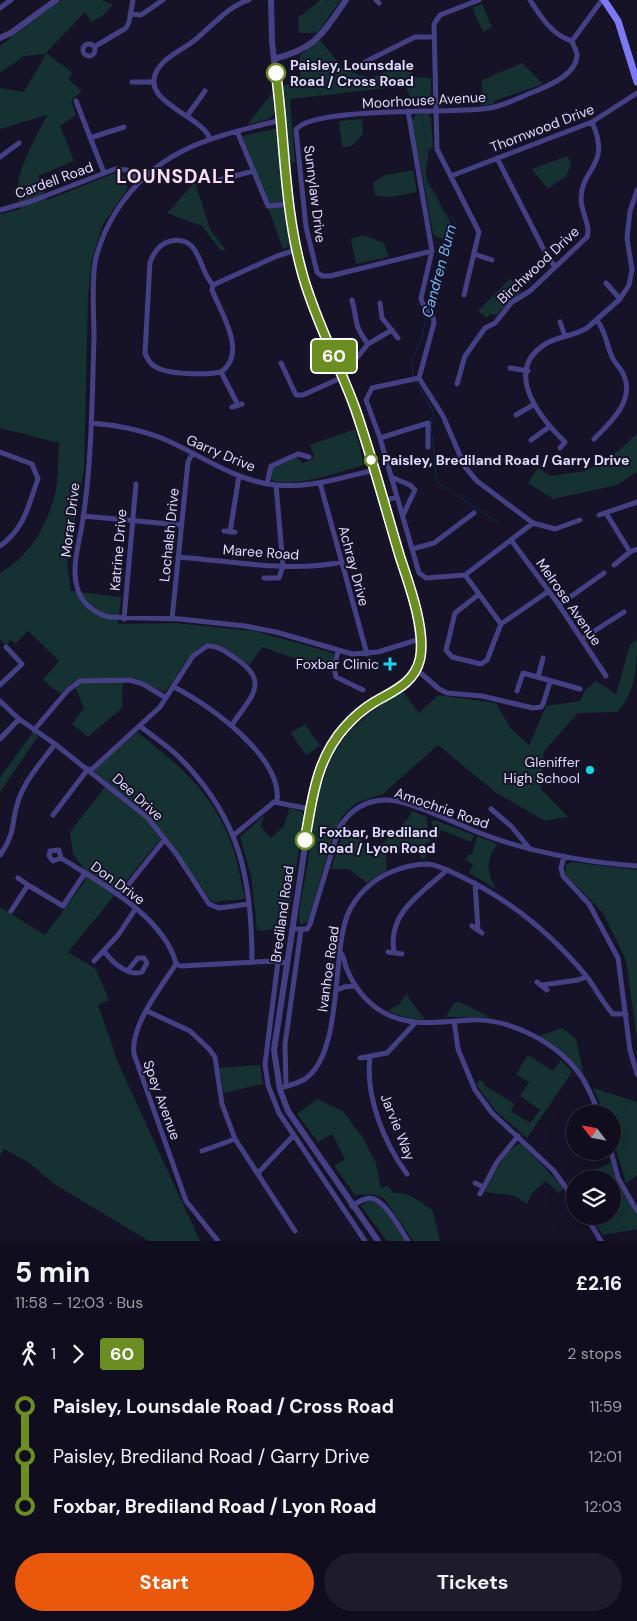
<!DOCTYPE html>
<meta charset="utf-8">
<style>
:root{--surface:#100e1e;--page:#1e1c2b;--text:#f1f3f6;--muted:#9c9ca4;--line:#302e3c;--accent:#ea580c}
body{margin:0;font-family:"DM Sans",sans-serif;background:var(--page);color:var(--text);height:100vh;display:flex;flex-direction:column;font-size:19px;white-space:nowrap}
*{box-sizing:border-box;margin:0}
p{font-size:16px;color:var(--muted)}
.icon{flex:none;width:28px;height:28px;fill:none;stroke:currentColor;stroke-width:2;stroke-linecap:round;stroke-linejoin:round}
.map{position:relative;height:1241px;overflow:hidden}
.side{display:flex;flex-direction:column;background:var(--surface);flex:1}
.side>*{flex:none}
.badge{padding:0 10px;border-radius:4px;font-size:18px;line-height:32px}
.needle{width:32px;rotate:302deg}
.fabs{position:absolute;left:566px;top:1105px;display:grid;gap:10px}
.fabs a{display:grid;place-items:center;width:55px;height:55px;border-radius:50%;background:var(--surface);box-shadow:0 5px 20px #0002,0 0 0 1px var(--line);font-size:25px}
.map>.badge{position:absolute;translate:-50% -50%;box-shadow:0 0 0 2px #fff}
.legs{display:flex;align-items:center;gap:8px;height:55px;padding:0 15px;font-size:16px}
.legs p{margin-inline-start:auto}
.head{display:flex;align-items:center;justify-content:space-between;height:85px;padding:0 15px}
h1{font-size:28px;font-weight:700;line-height:38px}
.action{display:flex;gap:10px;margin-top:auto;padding:10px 15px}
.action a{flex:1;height:58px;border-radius:30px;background:var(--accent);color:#fff;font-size:20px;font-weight:700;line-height:58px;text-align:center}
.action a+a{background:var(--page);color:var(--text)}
ul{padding:0 15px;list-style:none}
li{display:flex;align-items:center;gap:18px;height:50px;font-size:19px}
li i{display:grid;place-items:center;width:8px;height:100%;margin:0 6px;background:currentColor}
li i::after{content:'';width:12px;height:12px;margin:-6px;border:4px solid;border-radius:50%;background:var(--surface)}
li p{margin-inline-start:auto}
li:first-child i{background:linear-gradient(#0000 50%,currentColor 0)}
li:last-child i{background:linear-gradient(currentColor 50%,#0000 0)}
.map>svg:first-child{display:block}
.green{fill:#153131}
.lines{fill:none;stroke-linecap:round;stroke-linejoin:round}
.stream{stroke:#13284b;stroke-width:1}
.minor{stroke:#444083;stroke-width:5}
.tertiary{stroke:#444083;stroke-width:6}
.secondary{stroke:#7d79f6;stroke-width:7}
.line-1-casing{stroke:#fff;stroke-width:11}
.line-1{stroke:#6b8e23;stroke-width:8}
.stop-1-dot{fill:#fff;stroke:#6b8e23;stroke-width:2.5}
.poi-dot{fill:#15d7ef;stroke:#161228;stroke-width:2}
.labels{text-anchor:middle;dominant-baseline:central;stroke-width:4;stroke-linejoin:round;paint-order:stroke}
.stop-label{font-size:14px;font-weight:bold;fill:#dfdbfd;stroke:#161228;text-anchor:start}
.street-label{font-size:14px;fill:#dfdbfd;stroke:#161228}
.poi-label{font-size:14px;fill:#dfdbfd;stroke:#161228;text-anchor:end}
.water-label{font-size:15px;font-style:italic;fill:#71b7f5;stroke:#161228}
.district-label{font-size:19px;font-weight:bold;letter-spacing:1px;fill:#fdddf1;stroke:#161228}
</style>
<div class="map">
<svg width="637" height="1241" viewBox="0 0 637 1241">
<rect width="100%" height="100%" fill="#161228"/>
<path class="green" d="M61 0H102L113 5 101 17 91 22 85 12 46 53 73 73 68 79 82 91 71 101 76 115 60 126 74 161 38 176 47 200 113 174H122L127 180V190L103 224 92 259 88 297 84 471 67 563 71 591 121 597 118 624 175 623 255 631 333 653 334 655 331 671 262 647 250 665C217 644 207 629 181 669 177 676 172 685 165 691H161L136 678 123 677 122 708 88 737 72 724 84 708 73 682 60 694 43 680 59 661 28 631 15 644 11 640 6 645 0 639V573C30 556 49 523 56 489 59 474 58 458 59 443L0 428V214L21 209C8 180 35 141 47 115L0 129V88L24 92 46 54 24 56 0 73V46Z
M320 0H340L318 33H299L298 18Z
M482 4 492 27 483 32 472 8Z
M320 40 344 70 371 78 413 60 411 77 431 78V100L426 106H415L405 86 290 99 295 162 289 163 283 85 300 83V55Z
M522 63 543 84 494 101 493 104 481 106 482 80Z
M273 92 274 114 269 119 247 125Z
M428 113 431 118 433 148 429 149 426 172 427 180 453 227 447 236 442 239 433 234 412 120 416 114Z
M362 119 363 134 352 146 342 147 339 121Z
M278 128 291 246 283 249 242 136Z
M568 156 571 165 566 176 548 189 532 169Z
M413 170 417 192 389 197 375 195 373 183 385 175Z
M195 182 210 229 225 249 221 251 202 226 167 213Z
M363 235 384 243 389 257 356 264 351 239Z
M510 279 522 291 496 315 490 314 487 318 478 311Z
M355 429 364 465C345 470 286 492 269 478L271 470 274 467 296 457 303 463 313 459 314 456 310 445Z
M637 434V472L617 485 553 499 528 483 538 468 551 476 585 471 609 459Z
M637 639C637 667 636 690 618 712L578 713 544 751 541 789 568 817 545 821 519 806 495 792 438 745 383 794 356 803 342 816 331 842 308 922 300 925C297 912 305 881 307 868 320 782 320 737 403 692L419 713 438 695 496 703 510 728 529 745 546 706 580 701 585 690 596 681 616 694 630 645Z
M305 724 320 746 306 755 291 733Z
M33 732 38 736 0 792V778Z
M137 732C174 761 210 790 228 835 237 855 240 878 245 899L212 902 164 835 68 952 96 969 109 1000 98 1005 119 1065 200 1241H149L54 1184 28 1162 4 1149 0 1156V907L45 935 85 881 82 866 73 854 70 832 108 783 93 770Z
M290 808 302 812 304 817 287 927C277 926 266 932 257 930L251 875 240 837 264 815 261 827 271 838 283 827Z
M412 811 427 817 428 834 431 841 424 844 426 858 421 859 420 850 397 853 396 850H386L387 870 367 883 349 869H331L346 824 368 847 365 850 373 857 378 852 377 849 407 820Z
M435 820 474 835 471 842 441 830 437 840 431 822Z
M477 836 498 844C486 857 486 874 496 889L469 873 473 864 466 860 469 854 472 855Z
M572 862 637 870V1040L626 960 603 913 565 874 566 865Z
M406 994 425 1020 403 1017 387 1011 400 1004Z
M460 1002 489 1017H446L454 1003Z
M562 1028 576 1039 584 1075 570 1059 539 1036Z
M528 1055 553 1071 561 1060 572 1072 527 1138 497 1112 477 1086V1083L480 1080 484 1082V1085L515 1104 511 1111 530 1123 540 1110 520 1096 529 1082 516 1074Z
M260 1065 263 1084 224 1093 219 1068Z
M593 1088 637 1102V1175L626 1184 613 1140 612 1114H605Z
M317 1099 343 1111 363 1138 376 1163 381 1188 388 1186 393 1193C408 1191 421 1202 433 1211L440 1241H413L384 1198 372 1194 355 1195 334 1166 345 1159 332 1134 318 1142 297 1114Z
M521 1143 564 1188 558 1193 546 1181 532 1193 527 1204 515 1196 485 1192C491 1179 506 1147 521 1143Z
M611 1162 615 1179 637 1215V1229L603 1235 590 1216H612V1179H579Z
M368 1200C386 1200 397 1227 407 1241H387L361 1206Z"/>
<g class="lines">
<path class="stream" d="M313 37 315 25 327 0
M314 43C315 58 323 76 338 82L358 75 369 84C400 79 420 70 422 110
M422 114 426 144 422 176 427 185 436 192C439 206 440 212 453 218L455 224 441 255 428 307
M413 376 412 360 422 337 427 313
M415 380 433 411 431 426 437 482 497 522"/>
<path class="minor" d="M376 0 379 3
M530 0C540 16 553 36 572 41
M0 8 11 0
M130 14 141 15 163 0
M572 41 602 0
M83 50a6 6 0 1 1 12 0a6 6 0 1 1-12 0Z
M94 47 126 28 129 22 133 0
M365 62 415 37H433
M132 82H154
M76 101 104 173
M408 111 432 251 421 298C422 309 434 311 434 323L419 378 443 416 465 467 477 481 533 523 555 529 580 520
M187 116 205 91
M281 120C214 137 158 147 117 210 108 224 100 242 96 258 91 277 94 317 94 338 92 398 92 459 83 519 80 540 71 566 77 587 81 603 93 612 108 617L180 619 245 626 276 632 352 654 378 652 420 639
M237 131 268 206 290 204
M90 138 124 127
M210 139C202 114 133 101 160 66 167 56 181 50 191 43 210 29 227 6 249 0
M0 157 19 143
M497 158 545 252 555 267
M451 176 592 122 637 93
M216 181 253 171
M0 210 32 201 115 169 127 170 140 181
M432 251 330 276H322L317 272 306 227 296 130C310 107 452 113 482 109 501 108 519 97 536 91 550 85 577 74 577 55 577 50 573 46 572 41
M474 254 492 260
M606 283 620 299
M213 285 277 256 296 250
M464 295 479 232 437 149 434 24 440 15 479 0
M352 300C358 322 353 324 368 344
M380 303 382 318 398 338
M560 322 565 336
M337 362 356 359 368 344 392 330
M281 363 296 395H303L343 377
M510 368 528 371
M221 372C248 353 221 313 212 290L213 285C198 270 201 235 171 241 160 243 154 252 150 262L145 353C147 358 149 363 154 366 167 375 207 375 221 372L238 405
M419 378 372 388 366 400 380 438 419 573 426 578 465 575 533 523
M457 384 465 356 485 328 495 323 512 302 530 291 587 237C591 225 581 212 581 199 581 167 612 167 592 122
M232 407 242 404
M516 415 533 405
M91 423C115 425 137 429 159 437 197 452 233 481 276 485 309 488 342 478 374 470
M380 438 428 423V447
M594 439C609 424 635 401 624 376 622 369 616 365 613 359 606 345 607 334 597 320
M531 440 549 427
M560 448 565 442C540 418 501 370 547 343 560 336 574 336 587 328L620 299 629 285 632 270 627 238 630 211 637 190
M0 452 32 464 38 479C28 506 25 528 0 546
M391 477 410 485 415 490 403 515
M320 483 367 654
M267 484 271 466 298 454 309 457
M383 501 397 497
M606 513 630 552
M599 515 637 502
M83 516 181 525
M224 531 235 532
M230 532 239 476
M511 540 559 605 606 676
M412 549 434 543 474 513
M178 557C232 561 289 573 342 562
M614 565 630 552 637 549
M465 575 501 624
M264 578H279L283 566 276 485
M478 595 455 613 446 650 452 657 481 664 487 660 501 624 549 591
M559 605 604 573
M124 619 136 484
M172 619 188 462 192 454
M582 639 624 612
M338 651 334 668 336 677 363 690
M416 669 439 689 447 693 482 696 533 708 541 707 543 704 550 682
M538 677 543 658
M0 685 22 664 6 647
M174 687C208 704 283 757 277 801
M517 691 523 673 580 689
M0 701 19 719 55 744 148 818 177 855 209 904 219 908 249 904
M140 726C152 736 167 745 179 757 240 818 252 878 252 962
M34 730 68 690 80 681 130 680 143 684 166 698
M0 739 19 719
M90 771 160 707 193 656 207 646C218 645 226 652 235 658 272 682 250 697 232 725
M491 809 511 826 530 849
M53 815 88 769
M234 835 274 802 310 809
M0 855C18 830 10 820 20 796 27 778 43 760 55 744
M564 856 561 868 563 876 589 904 618 958 630 1050 637 1074
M61 858 53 861 49 856 50 851 59 850 61 858C99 882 165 917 176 964L181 966 273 961 287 963
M18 878 28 885
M475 883 478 929
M120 895 165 839
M11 911 28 885 63 906 85 873
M472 926 482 933
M292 929H307L310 924 339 828C350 810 367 799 389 800 411 801 461 826 485 835 534 853 585 862 637 866
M104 951C112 962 128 977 142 972L147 963 144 958H138L128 970
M394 951C387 913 422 893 447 870
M388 952 402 954
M341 953C345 958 344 962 346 967 353 985 365 1001 381 1011 409 1028 439 1022 470 1020 510 1018 558 1043 581 1076 589 1088 594 1101 599 1114
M94 961 119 934 136 908
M278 962 265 1064 268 1085 279 1113 365 1241
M176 964C161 987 130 1026 134 1054L186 1201 218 1241
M537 982 547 990
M542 985 578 980 586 977
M337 990 344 987 355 986
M147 1011 190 1031 209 1049 215 1057 222 1104 235 1139 295 1231
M454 1021 458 1049 475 1090 492 1113 553 1170 575 1200
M370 1057C365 1096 384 1143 407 1174
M360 1058 387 1053 415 1023
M286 1086 285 1044 301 930
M280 1088C288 1086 298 1083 305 1079 343 1053 332 956 347 916 355 896 372 880 391 872 403 867 416 864 428 864 439 865 451 872 460 876 510 900 552 934 587 977 596 989 603 1003 613 1014H626
M202 1151 235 1139
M611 1151 618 1178 637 1211
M258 1173 294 1135
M475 1183 483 1187
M480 1194 497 1162 518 1136
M352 1206C358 1202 364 1198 370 1198 384 1198 401 1230 408 1241
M586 1216 601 1241"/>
<path class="tertiary" d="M271 0 272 42 296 250 320 326 355 409 414 605 420 653 414 675 406 684 371 704 344 728 320 768 314 787 274 1050 280 1090 288 1111 378 1241
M0 38 11 33 56 0
M274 59C317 48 322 34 346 0"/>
<path class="secondary" d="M604 0 618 21 637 82"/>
</g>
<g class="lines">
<g class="line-1-casing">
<path id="line-1" d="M276 73C285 140 284 210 303 276 316 322 339 364 355 408 372 457 385 507 400 557 409 584 426 630 420 659 414 684 393 691 373 703 363 709 353 718 345 727 316 759 312 800 305 840"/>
</g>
<use href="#line-1" class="line-1"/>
</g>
<g class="stop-1-dot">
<circle cx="276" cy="73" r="9"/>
<circle cx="371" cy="460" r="6"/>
<circle cx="305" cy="840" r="9"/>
</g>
<g class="poi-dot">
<path d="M387.5 656.5h5v5h5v5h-5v5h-5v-5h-5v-5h5z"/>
<circle cx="590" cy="770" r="5"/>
</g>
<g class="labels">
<g class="stop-label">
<text x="290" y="65">Paisley, Lounsdale<tspan x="290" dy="16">Road / Cross Road</tspan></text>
<text x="382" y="460">Paisley, Brediland Road / Garry Drive</text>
<text x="319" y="832">Foxbar, Brediland<tspan x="319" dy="16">Road / Lyon Road</tspan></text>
</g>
<g class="street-label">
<text transform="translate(424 100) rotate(-3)">Moorhouse Avenue</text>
<text transform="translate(542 128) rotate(-21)">Thornwood Drive</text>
<text transform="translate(54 180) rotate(-20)">Cardell Road</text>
<text transform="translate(315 194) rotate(83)">Sunnylaw Drive</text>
<text transform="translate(538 265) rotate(-43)">Birchwood Drive</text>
<text transform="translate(221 453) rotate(23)">Garry Drive</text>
<text transform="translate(70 520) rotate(-83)">Morar Drive</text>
<text transform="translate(169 535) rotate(-84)">Lochalsh Drive</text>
<text transform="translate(118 550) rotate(-85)">Katrine Drive</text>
<text transform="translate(261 552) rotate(4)">Maree Road</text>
<text transform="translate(354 566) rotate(75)">Achray Drive</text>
<text transform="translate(569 602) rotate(55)">Melrose Avenue</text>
<text transform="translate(138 797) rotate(42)">Dee Drive</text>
<text transform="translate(442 808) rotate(19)">Amochrie Road</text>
<text transform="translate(118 883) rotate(36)">Don Drive</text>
<text transform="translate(282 914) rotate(-82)">Brediland Road</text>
<text transform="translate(328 969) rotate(-82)">Ivanhoe Road</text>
<text transform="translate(162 1100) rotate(70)">Spey Avenue</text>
<text transform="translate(398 1127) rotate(68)">Jarvie Way</text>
</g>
<g class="poi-label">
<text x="379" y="664">Foxbar Clinic</text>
<text x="580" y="762">Gleniffer<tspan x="580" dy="16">High School</tspan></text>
</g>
<g class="water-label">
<text transform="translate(439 271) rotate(-75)">Candren Burn</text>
</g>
<g class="district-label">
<text x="176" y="176">LOUNSDALE</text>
</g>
</g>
</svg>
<div class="fabs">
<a><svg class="needle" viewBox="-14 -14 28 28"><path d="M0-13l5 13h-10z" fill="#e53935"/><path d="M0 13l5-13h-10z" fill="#9c9ca4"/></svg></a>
<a><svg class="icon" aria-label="layers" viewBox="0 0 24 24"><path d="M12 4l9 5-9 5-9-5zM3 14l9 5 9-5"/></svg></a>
</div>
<b class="badge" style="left:334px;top:356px;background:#6b8e23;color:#fff">60</b>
</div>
<section class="side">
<div class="head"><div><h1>5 min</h1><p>11:58 – 12:03 · Bus</p></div><b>£2.16</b></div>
<div class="legs"><svg class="icon" aria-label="walk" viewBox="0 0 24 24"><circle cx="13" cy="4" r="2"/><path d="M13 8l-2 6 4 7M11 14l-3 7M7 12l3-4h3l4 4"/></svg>1<svg class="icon" aria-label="forward" viewBox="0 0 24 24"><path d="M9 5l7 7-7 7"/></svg><b class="badge" style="background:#6b8e23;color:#fff">60</b><p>2 stops</p></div>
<ul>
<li><i style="color:#6b8e23"></i><b>Paisley, Lounsdale Road / Cross Road</b><p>11:59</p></li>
<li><i style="color:#6b8e23"></i><span>Paisley, Brediland Road / Garry Drive</span><p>12:01</p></li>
<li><i style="color:#6b8e23"></i><b>Foxbar, Brediland Road / Lyon Road</b><p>12:03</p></li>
</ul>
<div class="action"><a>Start</a><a>Tickets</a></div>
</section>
